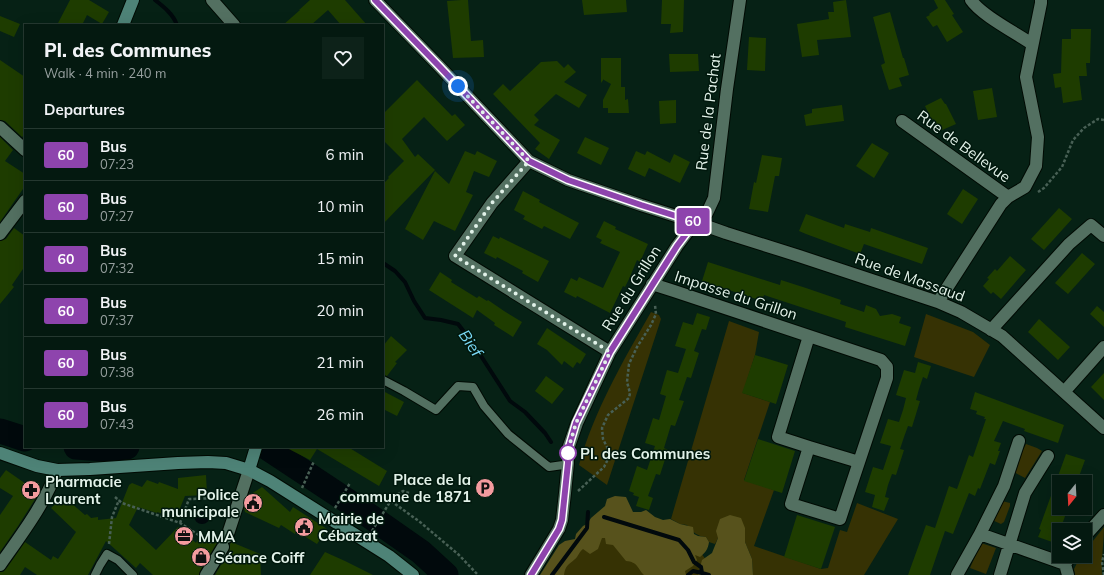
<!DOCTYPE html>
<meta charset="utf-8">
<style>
:root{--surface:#041910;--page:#0d2219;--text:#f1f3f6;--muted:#97a09f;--line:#253830}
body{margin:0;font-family:Mulish,sans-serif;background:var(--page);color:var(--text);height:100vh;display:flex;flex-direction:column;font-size:15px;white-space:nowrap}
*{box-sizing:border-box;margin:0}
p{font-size:13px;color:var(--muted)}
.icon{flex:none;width:22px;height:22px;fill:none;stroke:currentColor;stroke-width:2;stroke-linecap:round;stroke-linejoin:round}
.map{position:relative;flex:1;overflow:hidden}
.drawer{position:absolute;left:24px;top:24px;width:360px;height:424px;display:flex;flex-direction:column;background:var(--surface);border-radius:0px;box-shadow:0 4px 16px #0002,0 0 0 1px var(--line)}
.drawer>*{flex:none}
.badge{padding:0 8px;border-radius:3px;font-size:14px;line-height:26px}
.needle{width:26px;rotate:198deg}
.buttons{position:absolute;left:1052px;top:475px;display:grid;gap:8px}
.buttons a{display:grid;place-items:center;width:40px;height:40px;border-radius:0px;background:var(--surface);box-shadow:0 4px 16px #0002,0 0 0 1px var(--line);font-size:20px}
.you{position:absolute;width:20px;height:20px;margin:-10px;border:3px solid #fff;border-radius:50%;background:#1a73e8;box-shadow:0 0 0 6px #1a73e833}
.map>.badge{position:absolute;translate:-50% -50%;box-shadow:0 0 0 2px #fff}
h2{padding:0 20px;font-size:15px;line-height:36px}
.round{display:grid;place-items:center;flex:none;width:42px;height:42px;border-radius:0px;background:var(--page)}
.headline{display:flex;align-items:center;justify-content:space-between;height:68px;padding:0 20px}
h1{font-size:19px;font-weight:800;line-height:30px}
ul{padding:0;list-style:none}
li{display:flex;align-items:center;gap:12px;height:52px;padding:0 20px;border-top:1px solid var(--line)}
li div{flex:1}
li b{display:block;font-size:15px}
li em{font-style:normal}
li .badge{min-width:44px;font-weight:700;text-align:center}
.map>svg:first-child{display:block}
.green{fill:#363204}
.forest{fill:#57521c}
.water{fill:#01090c}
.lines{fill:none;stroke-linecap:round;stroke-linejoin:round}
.stream{stroke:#01090c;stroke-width:4}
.river{stroke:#01090c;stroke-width:25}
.building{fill:#1e3c00}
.lane-casing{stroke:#000a03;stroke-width:10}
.street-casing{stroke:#000a03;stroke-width:14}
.secondary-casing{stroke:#000a03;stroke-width:14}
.path{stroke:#486055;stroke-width:2.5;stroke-dasharray:3 2;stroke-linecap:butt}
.lane{stroke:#537061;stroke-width:8}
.street{stroke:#537061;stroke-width:12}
.secondary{stroke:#4e8377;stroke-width:12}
.line-casing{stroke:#fff;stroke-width:9}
.line{stroke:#8e44ad;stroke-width:6}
.walk{stroke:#e2f2e9;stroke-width:4;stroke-dasharray:0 7.2}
.stop-dot{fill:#fff;stroke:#8e44ad;stroke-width:2}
.labels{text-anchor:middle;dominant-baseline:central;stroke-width:3;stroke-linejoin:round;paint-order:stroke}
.street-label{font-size:15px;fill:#e2f2e9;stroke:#00180d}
.stop-label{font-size:15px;font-weight:bold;fill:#e2f2e9;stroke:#00180d;text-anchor:start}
.poi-label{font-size:15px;font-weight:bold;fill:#e2f2e9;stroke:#00180d;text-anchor:start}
.water-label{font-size:16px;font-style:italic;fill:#7ad8f5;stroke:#00180d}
</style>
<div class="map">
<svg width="1104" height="575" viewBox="0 0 1104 575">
<rect width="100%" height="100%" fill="#062115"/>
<path class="green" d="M651 312 659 315 661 319 607 485 579 465C594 411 623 361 651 312Z
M926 314 973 332 990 345 974 377 914 357Z
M729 321 759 332 755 355 743 393 770 402 744 480 774 490 754 546 821 569 828 568 840 530 847 532 857 503 898 519 864 575H753L752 559 745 542V528L718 538 715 544 709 542 706 537C696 536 693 532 687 525L680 524 671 519Z
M1026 444 1037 448 1042 451 1025 478 1012 471Z
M1002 501 1010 503V506L1004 522 1001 524 992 520Z
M602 518 688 536 710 565 744 575H558Z
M1104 527C1104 543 1101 559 1102 575H1075L1074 569 1080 557 1085 556V551Z
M981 543 996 548 986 574 970 568Z"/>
<path class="forest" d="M615 496 626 497 633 512H641L646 510 655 517 663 520 670 519 680 524 693 527 694 534 698 536 706 537 709 542C708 549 706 552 700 557L695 555 697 560 693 566 685 571 686 575H644C637 568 638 562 626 561L613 545 606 544 605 538H602L598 549 590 554 583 549C580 551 579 554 577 557 570 565 566 563 564 575H540L559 545 565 541 575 539 576 534 583 526 587 524 591 518 605 506 607 499Z
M730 515 741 518 745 528V542L752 559 753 575H698L702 560 712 553 718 538 716 531 720 519Z"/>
<path class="water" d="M194 516a8 8 0 1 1 16 0a8 8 0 1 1-16 0Z"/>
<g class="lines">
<path class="stream" d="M155 0C164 7 173 14 177 25
M383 263 395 271 405 282 414 301 425 318 441 320 458 324 472 342 510 401 525 412 545 433 551 442
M604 517 679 540 688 550 694 562 701 567 702 573 709 575
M552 575 587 528 588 512
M688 575 693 571 702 573"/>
<path class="river" d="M0 431 25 439
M76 447 103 449 127 447
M266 447 361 510 421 552 446 575"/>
</g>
<path class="building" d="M70 0H89L109 12 102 24 87 15 82 25H57Z
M310 0H345L367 25H341L328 10 311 25H283L300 10H299Z
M461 0H468L471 41 483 40 484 57 453 58 447 1Z
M582 0H626L627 12 584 15Z
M662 0H684L683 32 670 33 671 24H661Z
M846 0 851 37 817 40 819 55 802 57 797 24 829 19 828 12H834L833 2Z
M934 0H945L954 14 952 15 963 32 947 42 937 25 933 27 926 17 930 15 929 14 938 8Z
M890 12 903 58H904L909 75 899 78 902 86 889 90 881 65 885 63 873 17Z
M0 16 20 24 14 37 0 31Z
M1071 29H1091L1090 63H1086L1087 76H1079L1082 100 1063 103 1061 87 1055 88 1053 74 1061 73 1062 39H1071Z
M749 37 766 38 765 71 747 70Z
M669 54H698L699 71 670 72Z
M601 58H621V87H625V100L628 99 629 113H608V108H603V100L611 84 604 80V79L601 83Z
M0 60 25 77V134L22 137 5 121 0 120Z
M557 61 564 68 568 64 576 72 564 82 587 95 579 108 556 94 534 115 539 120 534 125 560 140 549 159 535 149 540 143 493 94 503 84 510 91 541 62Z
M417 80 452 116 455 114 465 125 447 141 424 117 402 139 415 157 418 154 435 170 383 224V184L389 178 388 177 404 161 383 140V114Z
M992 88 997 117 978 120 973 91Z
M941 98 945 104H946L956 124 940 131 934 119 932 120 925 106Z
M676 100V123L660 124 659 101Z
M842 105 844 121 806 126 804 115 812 113V109Z
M0 137 13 150 5 161 25 174V186L0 222Z
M585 137 609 148 601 165 577 153Z
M872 143 889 153 874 178 856 166Z
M465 151 475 155 477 151 497 161 489 177 474 171 466 192 473 195 455 231 434 221 423 240 405 229 435 171 449 184Z
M636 151 645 155 647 151 670 163 674 154 690 162 680 183 649 168 645 177 628 169Z
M762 155 782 158 779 176H775L768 212 749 209 754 182 756 183Z
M963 189 978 199 962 224 947 214Z
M523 191 540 200 539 202 579 223 570 239 544 226 542 229 523 219 525 216 514 210Z
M1059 208 1072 219 1044 250 1031 239Z
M806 214 844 228 845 224 870 232 871 228 928 248 922 264 864 244 860 254 806 234 799 231Z
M604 221 616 227 615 229 648 244 640 262 637 260 629 279 625 287 623 286 610 313 577 296 576 298 564 292 571 278 577 281 579 277 603 288 620 252 600 243 602 240 596 237Z
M14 228 25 236V266L12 285 14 287 0 304V241L6 239Z
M493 236 499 239 500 237 549 261 538 282 522 273 523 271 497 257 496 259 484 253Z
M1082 253 1095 264 1068 294 1055 283Z
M1010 256 1026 270 1001 299 993 292 991 294 983 286 989 279 987 278 995 269 997 271Z
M708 262 780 285 781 280 806 288 841 300 840 304 864 312 866 305 876 309 880 316 892 314 901 317 899 323 911 327 905 346 845 327 846 322 764 295 762 301 702 281Z
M440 272 452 280 451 282 477 298 479 296 487 301 488 300 504 311 522 322 513 337 494 325 495 323 477 310 473 318 429 290Z
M1097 306 1104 312V327L1090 314Z
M697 313 710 317 706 330 702 329 694 351 699 353 691 378 687 377 679 400 684 401 675 426 671 425 664 448 668 450 660 475 656 474 648 496 653 498 649 510 636 506 639 497 633 495 634 493 629 491 637 466 647 470 655 446 645 443 653 418 659 420 666 396 660 394 667 370 678 373 686 349 675 346 683 322 693 325Z
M1039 319 1070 347 1058 360 1028 332Z
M547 328 586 354 580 364 577 362 573 368 564 361 562 365 547 350 537 344Z
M391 336 407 350 395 362 397 363 387 376 383 375V346Z
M755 355 788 365 776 404 742 393Z
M918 362 931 366 927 379 923 377 919 389 916 400 920 401 912 427 908 426 904 437 900 449 904 450 896 475 892 474 888 485 885 497 889 498 884 511 872 507 875 495 865 492 873 467 883 470 891 446 880 443 888 419 899 422 903 410 906 398 896 395 904 370 915 373Z
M1104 373V400L1091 387Z
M546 376 564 389 552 404 535 391Z
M383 391 404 402 397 416 383 409Z
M975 392 1064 425 1058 443 1024 431 1025 429 1003 421 994 441 1001 443 998 451H1000L995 465 990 463 980 489 978 488 975 496 969 493 953 534 945 531 930 575H908L926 525 935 528 949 486 957 489 969 455 973 457 986 419H984L985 417 976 414 977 411 970 409Z
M758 439 795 451 782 493 744 481Z
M285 447H348L387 471 379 486 317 449 310 460Z
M1066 454 1085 460 1077 482H1059V508H1068L1060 530H1059L1055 543 1038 537 1041 530 1039 529Z
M6 470 39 493 18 526 0 552V515L13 496 0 488V478Z
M206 475 207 495 185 496 176 518 157 512V513L138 507 129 525 156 550 178 527 196 543 199 537 207 543 214 537 220 536V540L217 543 200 571 199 575H153L140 563 136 568 106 541 88 575H37L25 567 20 575H0V572H3L6 569 25 542 51 560 53 556 58 559 76 532 51 508 63 496 85 515 87 514 91 518 98 517V520L116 518 129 485 132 483 142 487 147 480 158 484 159 482 178 489V478Z
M262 487 290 512 293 507 327 529 317 544 296 531 295 534 281 525 279 528 245 512 244 508 248 496Z
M797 515 835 527 821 569 784 557Z
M234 540 236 544 260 554 261 575H215L229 551 230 548V544Z
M325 552 345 561 373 575H310Z"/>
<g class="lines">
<g class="lane-casing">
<path id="lane" d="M383 380 404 391 436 410 458 386 473 387 484 406 508 434 549 467 563 465 568 463
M95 575 100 565 107 554 118 560 133 575"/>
</g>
<g class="street-casing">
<path id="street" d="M212 0 234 25
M375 0 438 65 529 161 568 180 641 205 695 222 726 233 799 256 938 302 961 312 1002 336 1104 428
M971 0C981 15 1016 33 1032 44
M902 121 1008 197
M0 127 25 150
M529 161 492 203 455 256 610 352
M0 234 25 201
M652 284 674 291 881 360 887 367V378L840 519 791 504 809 447 778 437 809 336
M938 302 1001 204 1008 197 1025 187 1036 166 1038 137 1026 77 1041 3V0
M991 330 1069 244 1091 225 1104 236
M1064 392 1104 347
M809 447 859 462
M980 534 1065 564
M1085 536 1104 515
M227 537 249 470
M0 565C21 535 45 504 57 470
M206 575 223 547
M531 575 559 529 562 520 565 493 568 463V449L577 423 610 352 677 246 695 222 707 213 714 198 727 89 740 0
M957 575 980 534 1004 486 1019 441
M1000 575 1025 493 1048 456
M1068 575 1065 564 1071 556"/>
</g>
<g class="secondary-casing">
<path id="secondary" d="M123 25 133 0
M0 453 37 466 57 470 90 469 178 463 208 462 226 463 249 470 270 481 389 556 413 575
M249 470 256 447"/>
</g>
<path class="path" d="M1038 192 1044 188 1062 167 1073 140 1084 128 1098 119 1104 120
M302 488 314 461
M578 491 604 467 608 459 609 451 603 439 602 428 608 415 629 398 630 393 627 382 629 364 637 347 651 325 656 314 655 305
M115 497 122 503 180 523 211 543
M391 501 420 522 459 555 478 575
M335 508 350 483
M180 523 189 499 226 498
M372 531 393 497 403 491 409 493
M109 544 112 517 119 500
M1104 575 1102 562 1104 554"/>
<use href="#lane" class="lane"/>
<use href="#street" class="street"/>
<use href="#secondary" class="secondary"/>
</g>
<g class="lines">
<g class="line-casing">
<path id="line" d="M375 0 438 65 529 161 568 180 641 205 695 222 677 246 610 352 576 423 568 450V463L562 520 559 529 531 575"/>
</g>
<use href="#line" class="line"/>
<path class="walk" d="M458 86 529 161 492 203 455 256 610 352 576 423 568 450V453"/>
</g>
<defs>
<g id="parking-disc" transform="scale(1)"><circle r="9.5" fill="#f49b9f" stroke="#00180d"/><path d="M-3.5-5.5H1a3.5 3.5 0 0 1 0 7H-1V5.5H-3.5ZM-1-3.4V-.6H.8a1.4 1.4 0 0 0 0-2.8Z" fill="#111"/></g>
<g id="pharmacy-disc" transform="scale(1)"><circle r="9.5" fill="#f49b9f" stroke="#00180d"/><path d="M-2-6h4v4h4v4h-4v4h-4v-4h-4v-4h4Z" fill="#111"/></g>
<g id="civic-disc" transform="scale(1)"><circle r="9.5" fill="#f49b9f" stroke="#00180d"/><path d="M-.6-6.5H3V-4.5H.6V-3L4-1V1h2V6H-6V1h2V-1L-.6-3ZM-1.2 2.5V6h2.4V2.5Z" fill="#111"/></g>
<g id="office-disc" transform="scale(1)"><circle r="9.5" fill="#f49b9f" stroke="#00180d"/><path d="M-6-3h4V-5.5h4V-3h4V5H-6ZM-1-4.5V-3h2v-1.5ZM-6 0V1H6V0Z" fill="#111"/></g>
<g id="shop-disc" transform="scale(1)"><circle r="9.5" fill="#f49b9f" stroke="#00180d"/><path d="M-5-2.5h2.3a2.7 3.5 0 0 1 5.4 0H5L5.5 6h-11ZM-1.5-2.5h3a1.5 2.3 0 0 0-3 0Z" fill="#111"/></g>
</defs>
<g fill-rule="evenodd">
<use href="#parking-disc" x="485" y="488"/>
<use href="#pharmacy-disc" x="31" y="490"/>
<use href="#civic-disc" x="253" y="503"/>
<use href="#civic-disc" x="304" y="527"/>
<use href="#office-disc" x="184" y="536"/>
<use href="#shop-disc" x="201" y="557"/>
</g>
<circle class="stop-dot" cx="568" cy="453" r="8"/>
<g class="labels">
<g class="street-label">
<text transform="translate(708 112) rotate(-83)">Rue de la Pachat</text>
<text transform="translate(964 146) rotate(36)">Rue de Bellevue</text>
<text transform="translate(910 277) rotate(20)">Rue de Massaud</text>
<text transform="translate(631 288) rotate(-58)">Rue du Grillon</text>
<text transform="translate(736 295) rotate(18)">Impasse du Grillon</text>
</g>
<g class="stop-label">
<text x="580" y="453">Pl. des Communes</text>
</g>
<g class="poi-label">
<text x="471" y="479" text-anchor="end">Place de la<tspan x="471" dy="17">commune de 1871</tspan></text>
<text x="45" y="481">Pharmacie<tspan x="45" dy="17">Laurent</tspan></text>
<text x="239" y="494" text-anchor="end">Police<tspan x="239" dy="17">municipale</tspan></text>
<text x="318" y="518">Mairie de<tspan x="318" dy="17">Cébazat</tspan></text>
<text x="198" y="536">MMA</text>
<text x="215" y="557">Séance Coiff</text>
</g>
<g class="water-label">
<text transform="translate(471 343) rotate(56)">Bief</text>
</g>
</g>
</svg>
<div class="buttons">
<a><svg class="needle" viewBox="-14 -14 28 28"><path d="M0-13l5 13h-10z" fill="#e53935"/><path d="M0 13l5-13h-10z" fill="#97a09f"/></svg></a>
<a><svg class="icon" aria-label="layers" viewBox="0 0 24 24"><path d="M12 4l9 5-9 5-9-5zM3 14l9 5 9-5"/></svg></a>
</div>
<div class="you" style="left:458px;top:86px"></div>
<b class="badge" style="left:693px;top:221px;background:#8e44ad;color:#fff">60</b>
<section class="drawer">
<div class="headline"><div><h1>Pl. des Communes</h1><p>Walk · 4 min · 240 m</p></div><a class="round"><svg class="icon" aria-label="heart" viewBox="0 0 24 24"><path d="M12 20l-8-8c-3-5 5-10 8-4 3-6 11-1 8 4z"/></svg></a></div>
<h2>Departures</h2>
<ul>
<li><span class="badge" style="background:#8e44ad;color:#fff">60</span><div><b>Bus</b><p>07:23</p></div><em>6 min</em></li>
<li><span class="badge" style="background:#8e44ad;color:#fff">60</span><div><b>Bus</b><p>07:27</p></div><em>10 min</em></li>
<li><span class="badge" style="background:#8e44ad;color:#fff">60</span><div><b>Bus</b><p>07:32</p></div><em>15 min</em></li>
<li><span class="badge" style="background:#8e44ad;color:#fff">60</span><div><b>Bus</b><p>07:37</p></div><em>20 min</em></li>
<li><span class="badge" style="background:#8e44ad;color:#fff">60</span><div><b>Bus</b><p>07:38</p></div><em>21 min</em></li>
<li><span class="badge" style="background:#8e44ad;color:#fff">60</span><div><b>Bus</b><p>07:43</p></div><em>26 min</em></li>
</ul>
</section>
</div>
